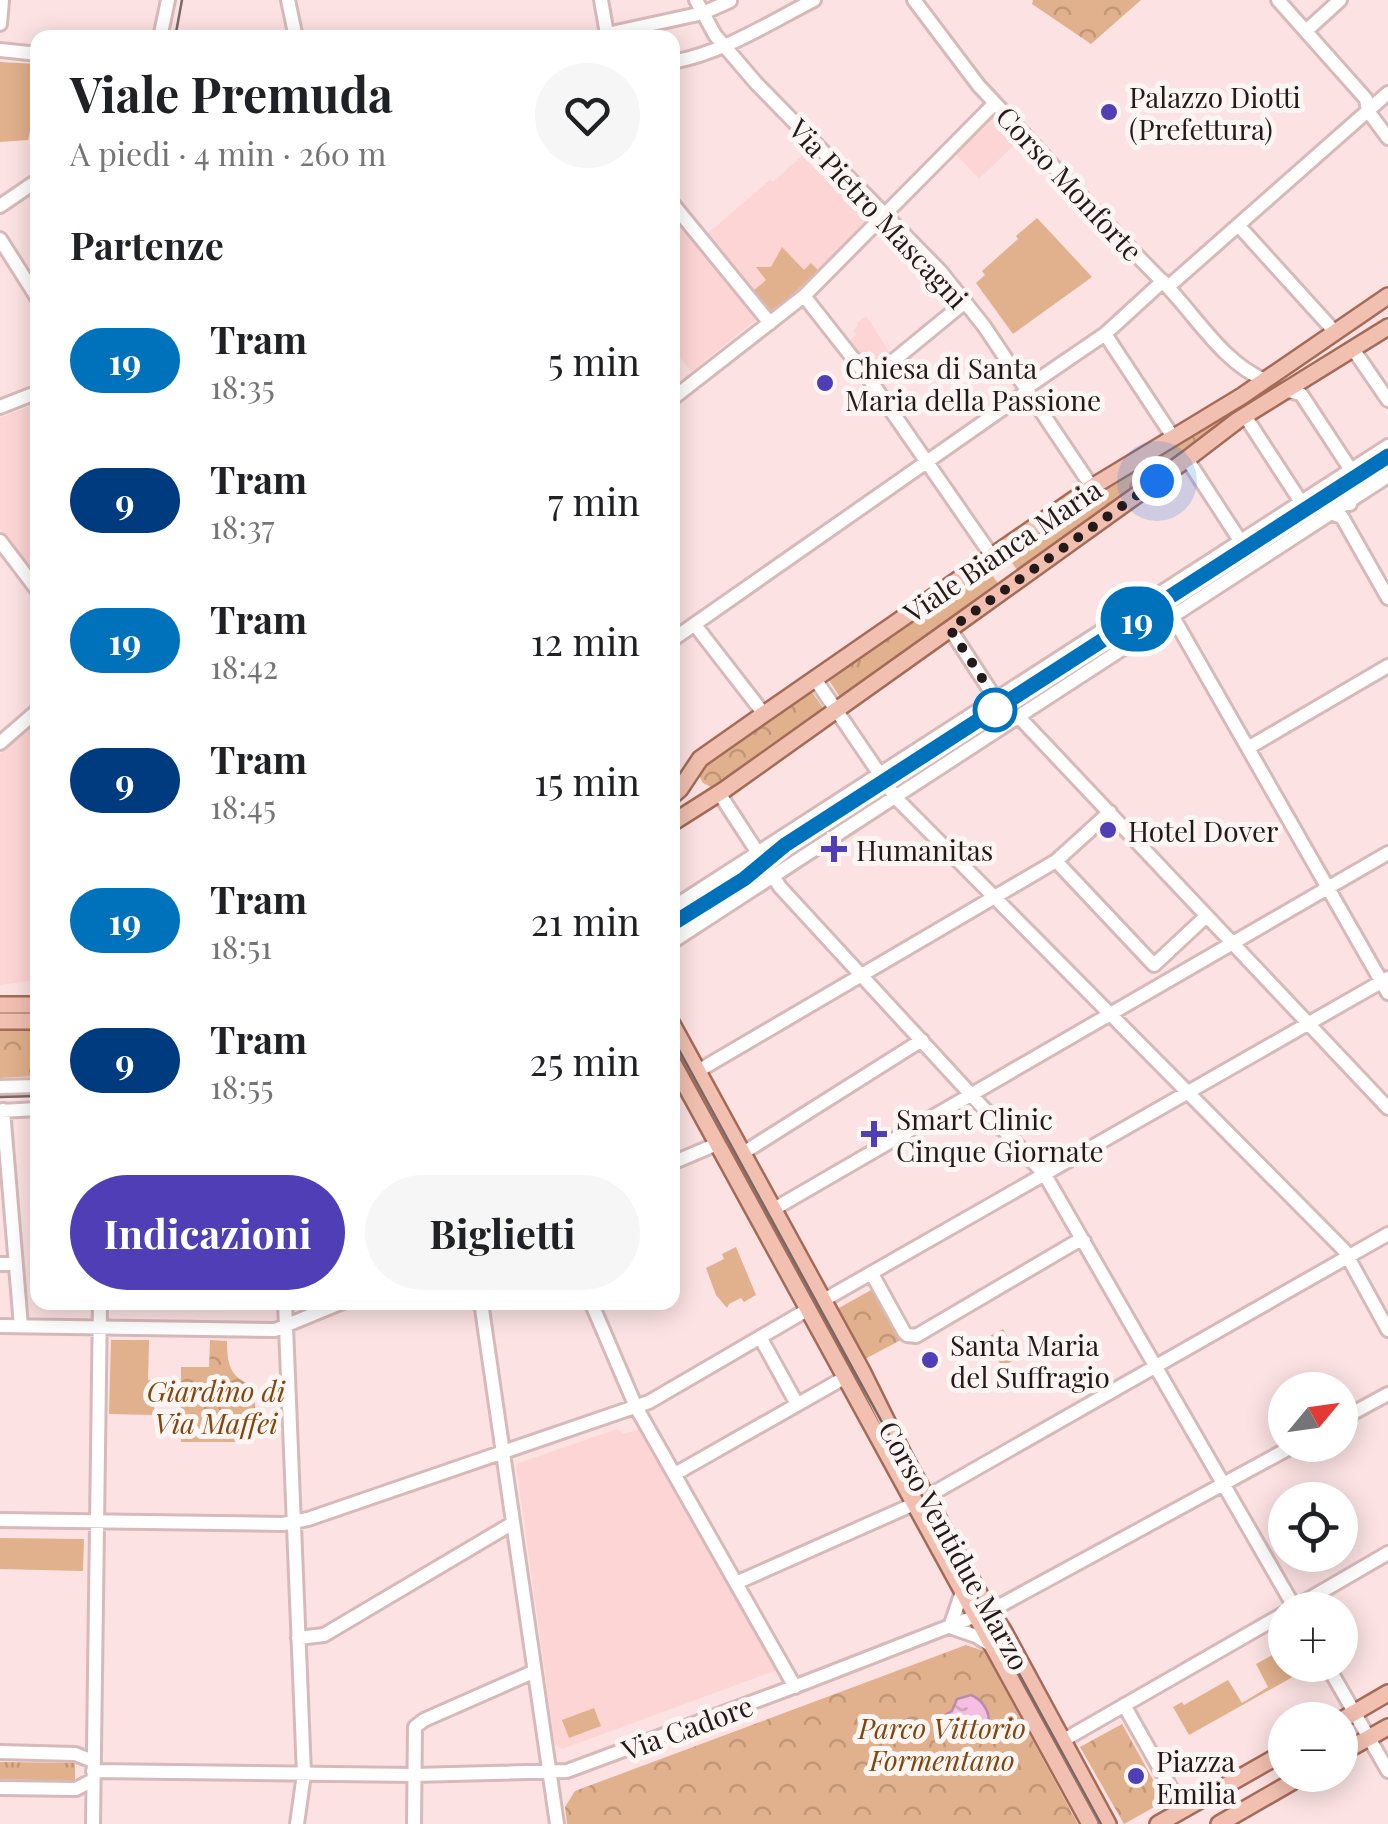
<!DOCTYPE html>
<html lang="it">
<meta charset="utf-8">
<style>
:root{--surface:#fff;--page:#f6f6f6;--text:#202124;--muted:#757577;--accent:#4f3eb5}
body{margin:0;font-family:"Playfair Display",serif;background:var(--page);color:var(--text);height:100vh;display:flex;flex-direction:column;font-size:38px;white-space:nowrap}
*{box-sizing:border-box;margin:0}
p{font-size:32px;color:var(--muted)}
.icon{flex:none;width:55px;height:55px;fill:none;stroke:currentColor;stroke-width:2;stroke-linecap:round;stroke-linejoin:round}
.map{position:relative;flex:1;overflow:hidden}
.drawer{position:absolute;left:30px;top:30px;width:650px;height:1280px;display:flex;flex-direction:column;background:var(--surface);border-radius:20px;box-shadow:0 5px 25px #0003}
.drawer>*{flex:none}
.badge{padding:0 20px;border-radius:32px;font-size:35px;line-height:65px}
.needle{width:65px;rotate:61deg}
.tools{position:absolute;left:1268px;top:1372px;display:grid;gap:20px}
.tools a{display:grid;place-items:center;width:90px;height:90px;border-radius:50%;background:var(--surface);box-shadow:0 5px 25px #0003;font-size:50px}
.you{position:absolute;width:50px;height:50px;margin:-25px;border:8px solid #fff;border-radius:50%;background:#1a73e8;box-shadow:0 0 0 15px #1a73e833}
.map>.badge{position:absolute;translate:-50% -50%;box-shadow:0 0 0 5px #fff}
h2{padding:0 40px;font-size:38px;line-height:90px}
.round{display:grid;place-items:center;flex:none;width:105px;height:105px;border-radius:52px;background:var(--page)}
.headline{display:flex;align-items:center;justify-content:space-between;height:170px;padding:0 40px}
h1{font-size:48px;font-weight:700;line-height:75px}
.action{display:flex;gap:20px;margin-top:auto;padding:20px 40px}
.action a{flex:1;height:115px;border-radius:60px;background:var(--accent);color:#fff;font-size:40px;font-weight:700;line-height:115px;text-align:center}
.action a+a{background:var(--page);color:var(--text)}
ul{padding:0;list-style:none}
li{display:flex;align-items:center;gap:30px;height:140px;padding:0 40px}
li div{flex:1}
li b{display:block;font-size:38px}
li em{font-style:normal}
li .badge{min-width:110px;font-weight:700;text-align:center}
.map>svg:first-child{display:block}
.built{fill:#fdd5d4}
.grass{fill:url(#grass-tufts)}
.park{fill:url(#park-crowns)}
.garden{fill:#e1b08c}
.water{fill:url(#water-ripples);stroke:#b88ca6;stroke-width:2.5}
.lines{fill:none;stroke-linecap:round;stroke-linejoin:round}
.minor-casing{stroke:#d8b9b9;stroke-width:18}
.major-casing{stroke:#a56b59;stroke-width:20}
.minor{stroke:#fff;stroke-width:12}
.major{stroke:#f2c0b0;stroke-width:15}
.tram{stroke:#786868;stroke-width:2.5}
.line-casing{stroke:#fff;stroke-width:22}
.line{stroke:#0072bc;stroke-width:15}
.walk{stroke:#251a1a;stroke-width:10;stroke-dasharray:0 18}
.poi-dot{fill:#4f3eb5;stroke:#fbf5f4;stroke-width:4}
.stop-dot{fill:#fff;stroke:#0072bc;stroke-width:5}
.labels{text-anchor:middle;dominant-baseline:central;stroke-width:10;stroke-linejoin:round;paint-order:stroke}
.poi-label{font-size:28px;fill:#251a1a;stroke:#fbf5f4;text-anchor:start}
.street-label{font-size:28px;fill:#251a1a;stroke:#fbf5f4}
.park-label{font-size:28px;font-style:italic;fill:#83460a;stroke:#fbf5f4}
</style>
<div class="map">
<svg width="1388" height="1824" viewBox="0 0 1388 1824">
<defs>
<pattern id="grass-tufts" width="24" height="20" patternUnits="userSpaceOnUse" patternTransform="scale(2.5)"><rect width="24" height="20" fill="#e1b08c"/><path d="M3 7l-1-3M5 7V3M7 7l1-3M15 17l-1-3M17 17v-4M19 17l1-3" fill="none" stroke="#c19778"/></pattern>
<pattern id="park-crowns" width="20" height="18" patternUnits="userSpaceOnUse" patternTransform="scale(2.5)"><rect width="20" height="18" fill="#e1b08c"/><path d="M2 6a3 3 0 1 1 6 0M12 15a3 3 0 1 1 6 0" fill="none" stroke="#c19778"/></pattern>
<pattern id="water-ripples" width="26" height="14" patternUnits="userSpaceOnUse" patternTransform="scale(2.5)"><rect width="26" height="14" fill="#f7bde2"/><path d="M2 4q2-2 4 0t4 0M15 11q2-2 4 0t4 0" fill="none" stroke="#d4a2c1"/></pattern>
</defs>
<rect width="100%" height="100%" fill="#fce2e2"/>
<path class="built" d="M995 106 1023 136 979 179 951 149Z
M802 156 868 220 772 314 707 234 770 180 773 182Z
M672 213 758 318 691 372 673 349Z
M866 316 890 353 870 370 848 342 856 335 853 330 857 326V323Z
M37 403V580L0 529V418Z
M37 721V980L0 985V754Z
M617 1429 624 1434 639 1429 777 1670 562 1749 555 1745 516 1464Z"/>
<path class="grass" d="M1297 511 1308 523 900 788 890 771Z
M987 567 1001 588 841 699 827 677Z
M872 782 884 800 782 865 770 849Z
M753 863 763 877 677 933 673 926V915Z
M0 1762 75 1763V1781L0 1779Z"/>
<path class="park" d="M1033 0H1141L1091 44 1032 4Z
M1224 415 1228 420 1019 573 1006 554 1111 481Z
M809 688 824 709 718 786 713 788 703 783 699 775 703 766Z
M0 1030H37V1076L0 1078Z
M873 1289 901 1340 865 1359 837 1309Z
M210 1340 227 1341C227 1364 230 1379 255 1386V1442H181V1367H209Z
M966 1645 984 1651 1078 1824H567L565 1807 575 1791Z
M1122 1724 1165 1801 1124 1824 1080 1747Z"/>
<path class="garden" d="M0 62 37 64V121L31 126 28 140 0 142Z
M1037 218 1092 277 1013 334 976 283 985 275 982 271 1018 239 1016 236Z
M782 247 804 270 811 263 818 270 772 314 753 291 766 280 756 267H771Z
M736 1247 756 1295 744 1302 741 1298 729 1304 727 1308 716 1295 706 1268 724 1259 722 1254Z
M1003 1329 1019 1357 1002 1367 986 1338Z
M111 1340H149L148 1380 155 1381 154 1415 109 1414Z
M0 1538 84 1539 83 1571 0 1569Z
M1285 1648V1665H1314L1189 1735 1173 1707 1182 1702 1184 1705 1228 1680 1242 1703 1268 1687 1256 1664Z
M594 1708 601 1726 569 1738 562 1720Z"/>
<path class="water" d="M971 1695C983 1700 990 1712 989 1725L978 1735 964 1733 953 1741 940 1718 952 1711 957 1699Z"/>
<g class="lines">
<g class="minor-casing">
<path id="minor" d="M288 0 296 38
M601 0 607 34 703 13 730 1
M696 0 715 35 756 83 941 272 984 326 1092 487
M914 0 979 86 995 103C1050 162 1103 222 1160 279 1193 311 1222 363 1265 380
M1278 0 1366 99 1368 111 1388 138
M0 24 2 0
M1306 31 1340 0
M160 38 168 0
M0 50 38 54
M672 62C723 53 769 23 814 0
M672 203 770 323
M0 206 38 180
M1238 225 1335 332
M0 239 38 299
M1168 287 1388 93
M804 296 870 380 992 556
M1105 334 1173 437
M1353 349 1388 400
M870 380 965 302
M1026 388 1105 334 1163 281
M1284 390 1301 394 1351 470 1350 504
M672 399 804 296 995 103
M0 407 38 392
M1245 416 1301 502 1342 517 1388 598
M1187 459 1241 542
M0 541 38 591
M1173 617 1388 993
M695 625 764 714
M950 629 995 698
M672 640 1028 391
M815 679 896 798 1344 1250 1388 1330
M1019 717 1388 1108
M0 743 38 710
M1248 748 1388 666
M719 793 780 887 1045 1175 1296 1610
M1056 861 1154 965 1201 921
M672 908 1388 446
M672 942 1388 476
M698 1071 1056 861 1110 812
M0 1087 38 1086
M3 1110 21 1326
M0 1111 38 1109
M743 1153 922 1040
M672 1163 717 1144
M774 1209 1388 853
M0 1264H16
M872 1274 904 1332 907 1335 916 1336 1076 1242 1084 1241
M824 1300 1388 978
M285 1302 304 1774 297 1824
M481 1302 557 1824
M591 1302 636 1407 795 1687
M0 1326 275 1330 343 1302
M760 1337 797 1404
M1340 1420 1388 1394
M675 1474 844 1378
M0 1520 283 1524 308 1519 649 1402 807 1310
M736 1583 914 1504 1388 1234
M1290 1610 1388 1553
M990 1611 1295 1445
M950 1627 976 1636 992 1646
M950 1627 962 1592
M298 1638 324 1635 513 1523
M1327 1665 1388 1771
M1124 1705 1177 1799 1180 1812
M1062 1741 1285 1613
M0 1752 75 1754 93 1761
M93 1771 414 1775 567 1771 804 1683 976 1616
M0 1788 76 1789 93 1780
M93 1824 100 1302
M414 1824 415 1727 424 1720 533 1672"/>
</g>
<g class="major-casing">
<path id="major" d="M672 796 680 789 700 759 764 714 1092 487 1242 396 1388 296
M672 823 724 790 950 629 1187 459 1238 420 1388 327
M0 1005H38
M0 1021H38
M672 1024 862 1371 904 1456 981 1597 1003 1630 1108 1824
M672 1061 1090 1824
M1340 1721 1388 1693
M1340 1754 1388 1727
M1158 1824 1285 1752
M1219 1824 1304 1775"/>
</g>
<use href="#minor" class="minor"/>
<use href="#major" class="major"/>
<path class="tram" d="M175 38 182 0
M672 925 744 879 785 845 1388 456
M672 1037 1101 1824
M0 1097 38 1096"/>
</g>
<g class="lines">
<g class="line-casing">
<path id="line" d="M672 924 744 879 785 845 1388 456"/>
</g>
<use href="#line" class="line"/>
<path class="walk" d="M995 710V698L950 629 1157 481"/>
</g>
<g class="poi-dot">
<circle cx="1109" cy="112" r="10"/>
<circle cx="825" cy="383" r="10"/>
<circle cx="1108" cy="830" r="10"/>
<path d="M829 834h10v10h10v10h-10v10h-10v-10h-10v-10h10z"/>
<path d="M869 1119h10v10h10v10h-10v10h-10v-10h-10v-10h10z"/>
<circle cx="930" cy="1360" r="10"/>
<circle cx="1136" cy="1776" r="10"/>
</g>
<circle class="stop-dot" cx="995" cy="710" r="20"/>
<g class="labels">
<g class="poi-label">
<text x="1129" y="96">Palazzo Diotti<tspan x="1129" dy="32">(Prefettura)</tspan></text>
<text x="845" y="367">Chiesa di Santa<tspan x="845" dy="32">Maria della Passione</tspan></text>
<text x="1128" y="830">Hotel Dover</text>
<text x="856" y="849">Humanitas</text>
<text x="896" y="1118">Smart Clinic<tspan x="896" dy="32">Cinque Giornate</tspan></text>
<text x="950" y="1344">Santa Maria<tspan x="950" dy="32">del Suffragio</tspan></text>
<text x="1156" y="1760">Piazza<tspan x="1156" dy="32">Emilia</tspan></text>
</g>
<g class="street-label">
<text transform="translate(1070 183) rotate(47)">Corso Monforte</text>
<text transform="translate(879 213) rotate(47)">Via Pietro Mascagni</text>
<text transform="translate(1002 550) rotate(-34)">Viale Bianca Maria</text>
<text transform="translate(955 1545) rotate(61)">Corso Ventidue Marzo</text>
<text transform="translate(687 1727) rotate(-20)">Via Cadore</text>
</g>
<g class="park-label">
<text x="216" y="1390">Giardino di<tspan x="216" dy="32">Via Maffei</tspan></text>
<text x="942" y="1727">Parco Vittorio<tspan x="942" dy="32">Formentano</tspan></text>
</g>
</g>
</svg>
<div class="tools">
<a><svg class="needle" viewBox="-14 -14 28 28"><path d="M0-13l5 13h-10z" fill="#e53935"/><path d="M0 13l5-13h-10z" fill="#757577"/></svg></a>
<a><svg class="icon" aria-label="locate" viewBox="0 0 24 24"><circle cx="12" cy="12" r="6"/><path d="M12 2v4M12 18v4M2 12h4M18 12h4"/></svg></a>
<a>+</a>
<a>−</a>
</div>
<div class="you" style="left:1157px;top:481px"></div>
<b class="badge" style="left:1137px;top:619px;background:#0072bc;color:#fff">19</b>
<section class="drawer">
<div class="headline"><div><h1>Viale Premuda</h1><p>A piedi · 4 min · 260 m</p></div><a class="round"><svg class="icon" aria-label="heart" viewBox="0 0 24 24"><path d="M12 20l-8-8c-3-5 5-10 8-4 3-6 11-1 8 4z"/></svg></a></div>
<h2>Partenze</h2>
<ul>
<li><span class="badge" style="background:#0072bc;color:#fff">19</span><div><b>Tram</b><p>18:35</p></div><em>5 min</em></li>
<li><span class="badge" style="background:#003b80;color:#fff">9</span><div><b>Tram</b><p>18:37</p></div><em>7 min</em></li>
<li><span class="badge" style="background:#0072bc;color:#fff">19</span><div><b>Tram</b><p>18:42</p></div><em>12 min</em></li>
<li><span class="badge" style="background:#003b80;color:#fff">9</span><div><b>Tram</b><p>18:45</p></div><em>15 min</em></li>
<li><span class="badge" style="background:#0072bc;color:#fff">19</span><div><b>Tram</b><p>18:51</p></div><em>21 min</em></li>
<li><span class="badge" style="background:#003b80;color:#fff">9</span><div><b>Tram</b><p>18:55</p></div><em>25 min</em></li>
</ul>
<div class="action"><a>Indicazioni</a><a>Biglietti</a></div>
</section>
</div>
